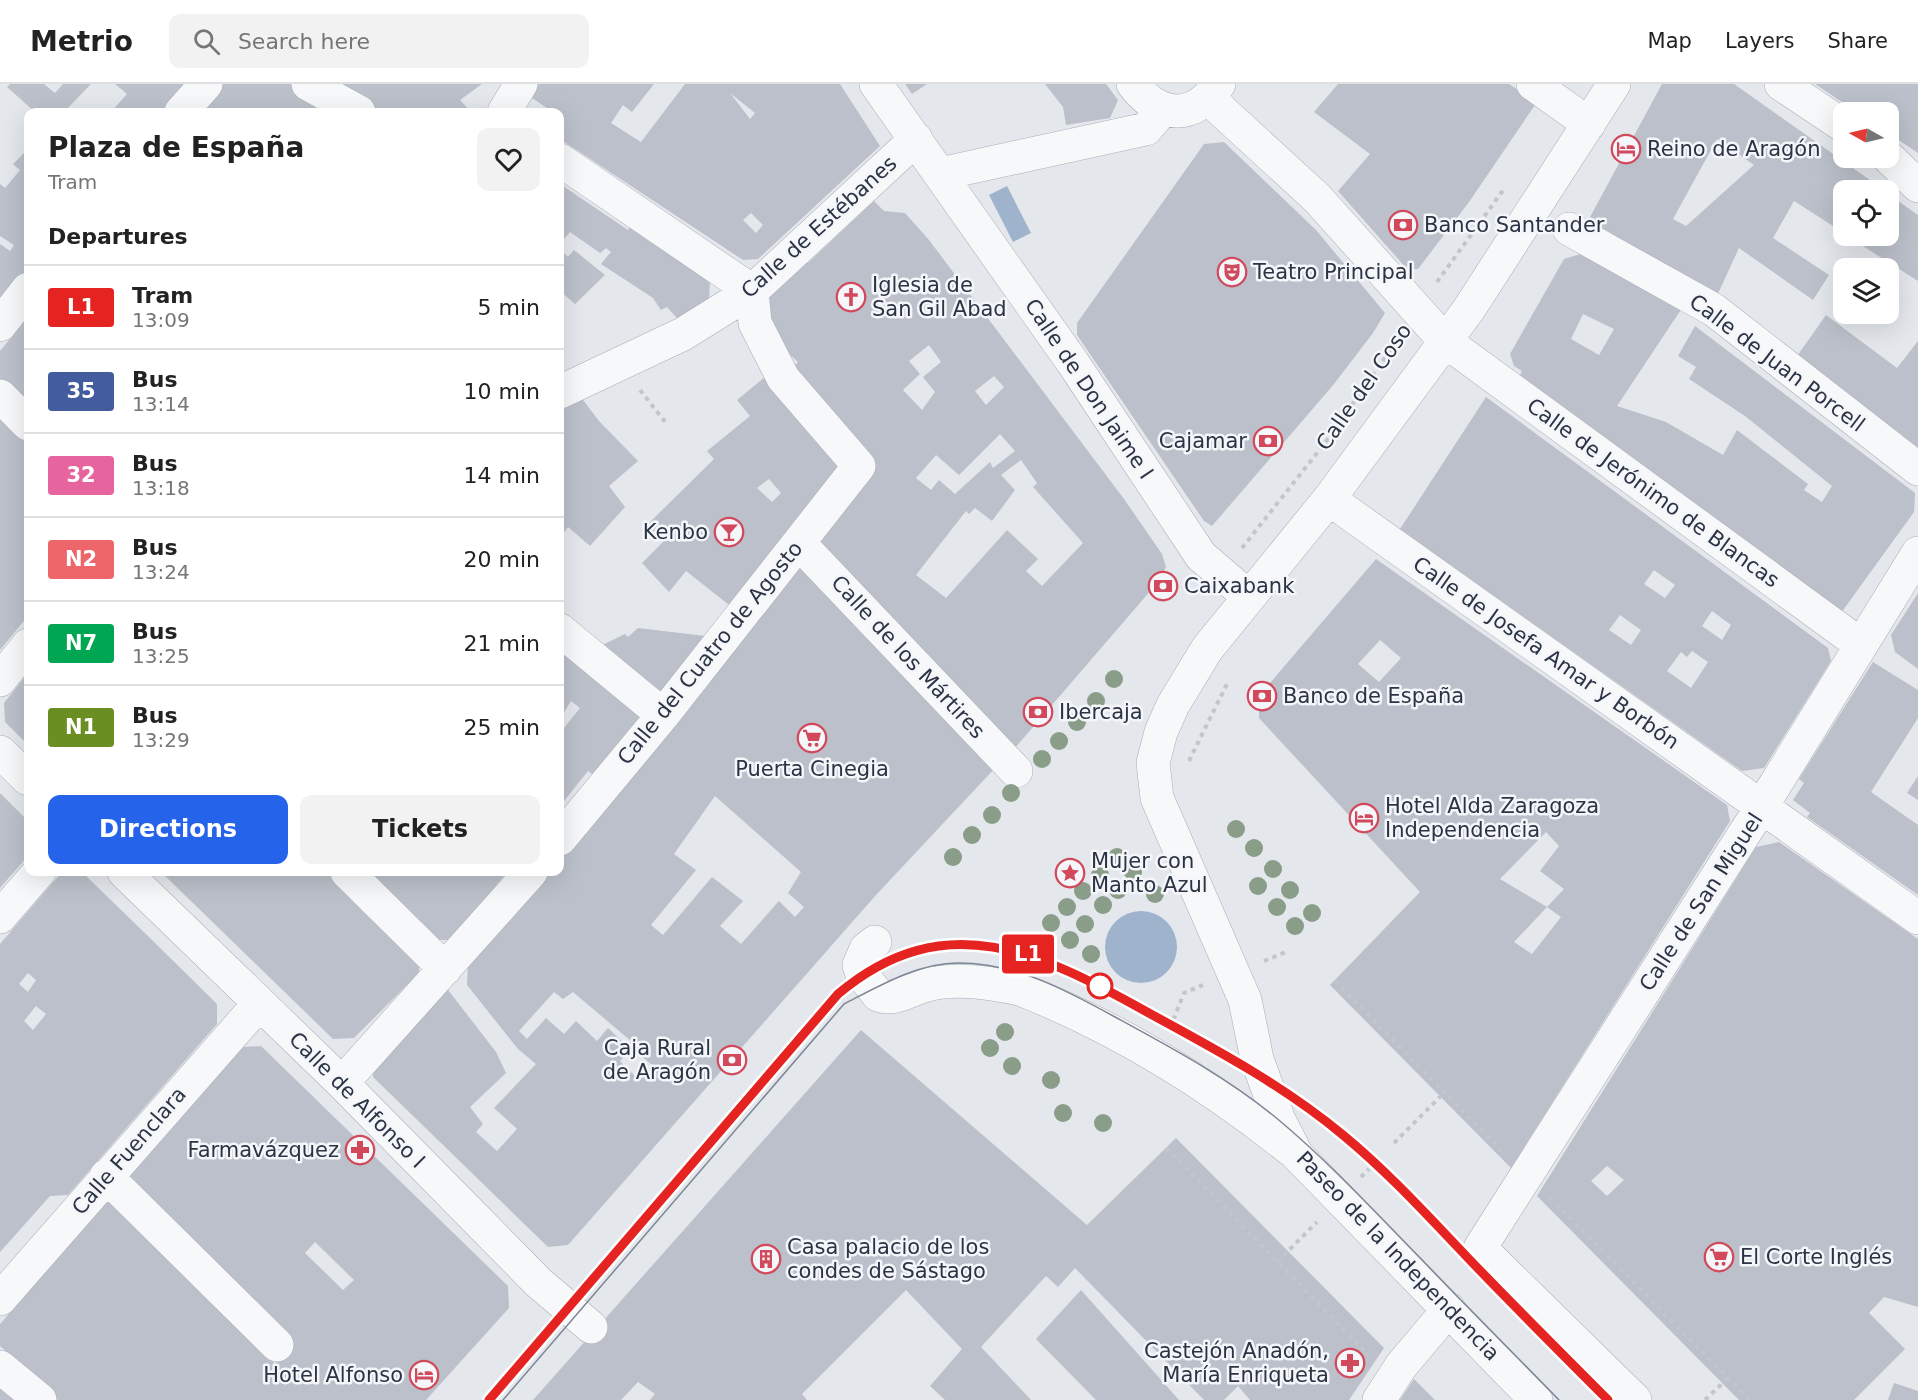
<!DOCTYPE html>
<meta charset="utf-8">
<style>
:root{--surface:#fff;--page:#f2f2f2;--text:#222;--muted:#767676;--line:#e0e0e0;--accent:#2563eb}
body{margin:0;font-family:"DejaVu Sans",sans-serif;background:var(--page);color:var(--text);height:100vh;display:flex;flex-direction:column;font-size:22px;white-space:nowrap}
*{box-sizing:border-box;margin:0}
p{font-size:20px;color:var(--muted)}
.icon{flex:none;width:33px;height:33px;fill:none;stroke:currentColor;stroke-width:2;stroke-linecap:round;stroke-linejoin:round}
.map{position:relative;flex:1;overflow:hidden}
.details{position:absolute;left:24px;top:24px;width:540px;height:768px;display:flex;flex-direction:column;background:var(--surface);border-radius:12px;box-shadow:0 6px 24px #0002}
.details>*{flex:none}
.badge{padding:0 12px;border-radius:4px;font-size:21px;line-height:39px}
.needle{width:39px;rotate:278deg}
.tools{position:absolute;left:1833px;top:18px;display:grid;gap:12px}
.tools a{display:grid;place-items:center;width:66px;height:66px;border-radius:12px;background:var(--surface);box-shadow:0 6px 24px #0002;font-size:30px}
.map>.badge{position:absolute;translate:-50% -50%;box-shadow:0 0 0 3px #fff}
h2{padding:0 24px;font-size:22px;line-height:54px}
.round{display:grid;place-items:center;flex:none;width:63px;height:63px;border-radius:12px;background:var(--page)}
.summary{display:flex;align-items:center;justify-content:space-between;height:102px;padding:0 24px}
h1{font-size:28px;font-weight:800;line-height:45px}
.primary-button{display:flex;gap:12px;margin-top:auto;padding:12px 24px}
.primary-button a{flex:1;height:69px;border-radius:12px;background:var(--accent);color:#fff;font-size:24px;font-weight:800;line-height:69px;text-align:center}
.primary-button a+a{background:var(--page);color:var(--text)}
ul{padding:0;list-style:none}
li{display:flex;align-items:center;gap:18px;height:84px;padding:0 24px;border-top:2px solid var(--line)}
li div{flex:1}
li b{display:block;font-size:22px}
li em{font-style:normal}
li .badge{min-width:66px;font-weight:700;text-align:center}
header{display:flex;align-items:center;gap:36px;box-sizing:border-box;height:84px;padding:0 30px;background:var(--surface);border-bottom:2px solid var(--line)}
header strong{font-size:28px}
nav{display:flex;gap:33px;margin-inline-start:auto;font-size:21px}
.search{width:420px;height:54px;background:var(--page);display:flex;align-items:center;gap:15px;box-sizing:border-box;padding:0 21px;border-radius:12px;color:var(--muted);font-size:22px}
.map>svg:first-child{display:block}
.water{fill:#9fb4cc}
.building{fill:#bbc0ca;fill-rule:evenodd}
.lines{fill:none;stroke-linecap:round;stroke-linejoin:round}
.minor-casing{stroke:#a9aeb7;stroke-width:34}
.path{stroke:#c2c5cb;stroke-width:4;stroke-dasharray:4.5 4.5;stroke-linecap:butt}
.minor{stroke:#f7f8fa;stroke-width:33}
.tram{stroke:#7d8696;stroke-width:1.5}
.tree{fill:#899d89}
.line-casing{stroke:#fff;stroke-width:14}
.line{stroke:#e52422;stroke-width:9}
.stop-dot{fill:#fff;stroke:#e52422;stroke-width:3}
.labels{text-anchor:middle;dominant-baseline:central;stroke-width:5;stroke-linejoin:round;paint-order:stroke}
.poi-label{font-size:21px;fill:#2b3445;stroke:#f4f6f9;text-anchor:start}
.street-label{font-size:21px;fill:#2b3445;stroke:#f4f6f9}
</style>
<header>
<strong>Metrio</strong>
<div class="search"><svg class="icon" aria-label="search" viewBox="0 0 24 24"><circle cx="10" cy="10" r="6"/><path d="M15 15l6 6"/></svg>Search here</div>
<nav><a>Map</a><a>Layers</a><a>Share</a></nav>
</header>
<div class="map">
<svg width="1918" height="1316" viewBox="0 0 1918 1316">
<rect width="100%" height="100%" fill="#e4e7ec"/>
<path class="water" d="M1007 102 1031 149 1013 158 989 111Z
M1105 863a36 36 0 1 1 72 0a36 36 0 1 1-72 0Z"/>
<path class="building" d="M10 0H44L55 9 63 0H91L64 28H35L7 3Z
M115 0H200L174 28H111L127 10Z
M216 0H295L347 28H190Z
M321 0H482L460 16 471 28H373Z
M533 0H654L632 28 623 21 611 39 641 58 685 0H840L880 62 758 175 743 176 560 55V28H553L526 10ZM730 9 755 29 750 35ZM751 129 763 141 756 149 743 136Z
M905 0H927L912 10Z
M1045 0H1106L1118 16 1110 34 1066 41 1063 23Z
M1338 0H1509L1537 18 1469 118 1418 185H1407L1338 107 1370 70 1314 28Z
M1662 0H1734L1884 106H1844V149L1794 117 1773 154 1829 191 1813 216 1739 164 1715 216 1583 146ZM1717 55 1754 81 1686 142 1673 135Z
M1815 0H1918V69L1888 49V28H1857Z
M1224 58 1316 146 1385 229 1373 249 1334 300 1212 442 1204 437 1077 251V239L1204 60Z
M28 65V192L0 227V160L10 167 14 161 0 152V100L5 104 20 86 13 80Z
M560 100 628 146 631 142 710 195 709 218 686 244 667 223 661 226 653 214 601 180 611 168 606 164 600 169 570 148 560 160Z
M1888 110 1918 131V197L1847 152H1888Z
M874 117 884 127 905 129 929 156 1124 415 1162 470 1166 483 1158 498 1014 665 814 462 874 383 786 290 798 278 780 262 763 219 800 170 808 179ZM929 261 941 278 923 293 935 308 922 326 903 306 920 290 909 277ZM994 292 1004 303 986 321 975 307ZM1000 350 1015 367 993 384 990 378 955 410 939 396 931 406 916 394 936 371 959 391ZM1021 376 1037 399 1033 403 1083 459 1042 502 1026 487 1038 475 1007 446 946 514 916 491 966 427 969 430 975 424 992 437 1015 406 1001 391Z
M560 165 568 173 574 166 605 191 575 220 560 207Z
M1587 168 1686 218 1617 322 1666 338 1723 371 1737 346 1808 400 1804 406 1822 418 1832 402 1745 332 1689 295 1696 283 1678 272 1695 242 1915 409 1914 428 1841 529 1519 294 1522 287 1514 282 1510 270 1564 175ZM1583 230 1614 245 1599 271 1571 255Z
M1826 231 1897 284 1918 257V374L1795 275Z
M28 233V330L0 303V267Z
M771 288 811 341 842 390 738 528 686 487 669 508 642 479 663 458 646 442 714 375 707 367 750 332 737 316ZM769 395 781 409 772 418 757 404Z
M577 308 599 337 638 377 609 402 625 423 590 462 568 443 560 454V317Z
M1486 313 1828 564 1831 577 1764 684 1742 687 1400 445ZM1654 486 1675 501 1665 514 1644 500ZM1712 527 1731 541 1722 556 1702 542ZM1620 531 1641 546 1631 561 1609 546ZM1692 567 1708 578 1691 604 1667 587 1681 568 1687 573Z
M0 327 28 359V532L0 566Z
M794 470 996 683 876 811 568 1161 548 1163 373 993 374 973 445 902 496 968 506 989 470 1023 483 1040 476 1048 497 1067 517 1045 494 1024 536 980 518 965 467 901 468 879 548 788H560V775L600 729ZM715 712 801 788 788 809 804 823 795 833 779 817 741 860 720 842 743 817 712 793 663 851 651 841 696 786 674 770ZM554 908 563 915 573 908 631 957 628 963 608 944 597 957 576 937 564 950 546 934 527 955 519 947ZM632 964 652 981 639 996 620 977Z
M1376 475 1727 721 1730 737 1511 1084 1330 901 1420 808 1259 634V612ZM1380 556 1401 574 1379 598 1358 580ZM1546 748 1559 762 1540 787 1564 805 1547 823 1500 795ZM1547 823 1561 833 1532 870 1514 858Z
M1918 509V585L1895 568 1891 551Z
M638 544 714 553 662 619 594 565 625 550 628 553Z
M560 556 653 632 602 697 588 687 560 722V649L580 624 571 617 563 630 560 627Z
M1873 578 1918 606V634L1871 708 1918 741V811L1807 733 1810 729 1793 716 1804 699 1799 695Z
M28 589V661L5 638 4 619Z
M1918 692V716L1907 709Z
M0 709 28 737V772L0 804Z
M1779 758 1918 855V1223L1884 1213 1869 1229 1905 1265 1854 1316H1739L1537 1112 1756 763ZM1607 1082 1624 1096 1607 1112 1591 1097Z
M62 788H82L152 856 217 920V940L68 1111 50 1112 0 1168V860ZM28 889 36 896 28 908 19 900ZM36 922 46 930 33 946 24 937Z
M161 788H337L419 870V889L354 954 333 955Z
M368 788H507L451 856H432Z
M861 946 1087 1141 1176 1054 1384 1264 1349 1316H1250L1238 1302 1224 1316H1204L1075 1184 1058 1203 1046 1192 981 1263 1031 1316H945L930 1302 962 1265 906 1206 802 1310 807 1316H650L655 1310 638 1298 621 1316H533Z
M261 962 508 1202 509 1224 426 1316H58L0 1262V1240L112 1112 275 1280 285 1263 125 1094 243 963ZM315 1158 354 1196 343 1206 305 1169Z
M1081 1206 1179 1316H1096L1036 1255Z
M1414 1295 1435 1316H1400Z
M1894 1299 1918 1307V1316H1888Z
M0 1300 22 1316H0Z"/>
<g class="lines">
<g class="minor-casing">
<path id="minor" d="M308 0 359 28
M876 0 1073 279 1201 472 1249 513
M1133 0C1160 35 1193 37 1219 0
M1533 0 1589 40
M1781 0 1844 42
M1209 15 1317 114 1445 257 1861 561
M181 28 206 0
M504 28 521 0
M1888 73 1918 102
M560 76 752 207
M940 90 1146 45 1163 25
M1569 145 1714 226 1918 385
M0 241 28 205
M560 308 683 250 752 207 916 55
M0 312 28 340
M1329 415 1918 834
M799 459 1016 687
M560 546 663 631
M0 596 28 561
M0 668 28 695
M560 755 663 631 859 382 783 294 755 239 752 207
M124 788 342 999 539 1199 591 1243
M347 788 445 885
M0 833 39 788
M875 858 866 865 859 881 862 890 878 911C894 918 911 905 927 901 956 893 991 899 1020 905 1118 944 1209 1000 1291 1066
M342 999 531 788
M106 1092 277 1261
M0 1215 258 921
M0 1283 40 1316
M1379 1316 1401 1282 1449 1225
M1536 1316 1297 1071 1279 1036 1257 975 1245 916 1157 714 1153 679 1161 648 1173 621 1207 565 1329 415 1469 225 1614 0
M1635 1316 1480 1164 1762 722 1918 469"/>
</g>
<path class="path" d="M1437 198 1504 105
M640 306 666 339
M1242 464 1325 359 1399 254
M1189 677 1228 598
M1264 877 1288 867
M1335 897 1504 1069
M1170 944 1184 909 1203 901
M1394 1059 1445 1008
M1166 1064 1369 1271
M1361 1093 1369 1085
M1550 1114 1750 1316
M1277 1178 1317 1138
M1705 1316 1728 1294"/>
<use href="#minor" class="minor"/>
<path class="tram" d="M489 1316 838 910C944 819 1041 869 1147 928 1215 965 1283 1001 1343 1051 1388 1089 1428 1132 1468 1174 1514 1222 1562 1269 1608 1316
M503 1316 844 920C879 902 918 879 958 879 1016 879 1066 906 1115 933 1172 964 1230 995 1280 1037 1331 1080 1376 1129 1423 1177 1468 1224 1514 1270 1559 1316"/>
</g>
<g class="tree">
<circle cx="1114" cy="595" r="9"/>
<circle cx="1096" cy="617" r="9"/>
<circle cx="1077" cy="638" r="9"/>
<circle cx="1059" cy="657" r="9"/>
<circle cx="1042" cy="675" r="9"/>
<circle cx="1011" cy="709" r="9"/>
<circle cx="992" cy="731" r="9"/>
<circle cx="1236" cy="745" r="9"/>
<circle cx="972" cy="751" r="9"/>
<circle cx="1254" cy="764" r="9"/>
<circle cx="953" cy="773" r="9"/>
<circle cx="1117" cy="773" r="9"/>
<circle cx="1273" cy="785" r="9"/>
<circle cx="1133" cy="788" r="9"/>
<circle cx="1100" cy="791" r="9"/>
<circle cx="1258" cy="802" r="9"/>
<circle cx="1118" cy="806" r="9"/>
<circle cx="1290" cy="806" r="9"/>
<circle cx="1083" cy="807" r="9"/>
<circle cx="1155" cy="810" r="9"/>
<circle cx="1103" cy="821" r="9"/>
<circle cx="1067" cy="823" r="9"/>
<circle cx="1277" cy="823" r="9"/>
<circle cx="1312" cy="829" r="9"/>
<circle cx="1051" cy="839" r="9"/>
<circle cx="1085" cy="840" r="9"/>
<circle cx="1295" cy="842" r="9"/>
<circle cx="1070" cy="856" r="9"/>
<circle cx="1091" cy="870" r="9"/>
<circle cx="1005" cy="948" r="9"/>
<circle cx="990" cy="964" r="9"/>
<circle cx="1012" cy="982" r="9"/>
<circle cx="1051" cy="996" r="9"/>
<circle cx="1063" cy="1029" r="9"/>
<circle cx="1103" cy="1039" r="9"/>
</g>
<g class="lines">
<g class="line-casing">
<path id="line" d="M489 1316 838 910C945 820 1041 869 1147 928 1215 965 1283 1001 1343 1051 1389 1089 1428 1132 1468 1174 1514 1222 1561 1269 1608 1316"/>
</g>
<use href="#line" class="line"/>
</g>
<defs>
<g id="hotel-ring" transform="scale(1.5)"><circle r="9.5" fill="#f4f6f9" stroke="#d1495b" stroke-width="1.5"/><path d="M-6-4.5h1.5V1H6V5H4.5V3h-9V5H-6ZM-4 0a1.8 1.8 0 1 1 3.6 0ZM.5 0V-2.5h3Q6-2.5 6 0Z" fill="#d1495b"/></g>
<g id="bank-ring" transform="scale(1.5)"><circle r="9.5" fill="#f4f6f9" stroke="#d1495b" stroke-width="1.5"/><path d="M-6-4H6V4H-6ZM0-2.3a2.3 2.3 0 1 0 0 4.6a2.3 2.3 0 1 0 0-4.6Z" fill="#d1495b"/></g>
<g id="theatre-ring" transform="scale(1.5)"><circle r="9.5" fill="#f4f6f9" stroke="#d1495b" stroke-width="1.5"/><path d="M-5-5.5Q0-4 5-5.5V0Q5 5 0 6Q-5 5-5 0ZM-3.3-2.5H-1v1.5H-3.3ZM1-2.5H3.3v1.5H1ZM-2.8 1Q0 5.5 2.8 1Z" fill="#d1495b"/></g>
<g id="church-ring" transform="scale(1.5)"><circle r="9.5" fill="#f4f6f9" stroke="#d1495b" stroke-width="1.5"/><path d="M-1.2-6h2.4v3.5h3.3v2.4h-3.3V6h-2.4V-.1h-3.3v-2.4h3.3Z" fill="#d1495b"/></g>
<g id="bar-ring" transform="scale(1.5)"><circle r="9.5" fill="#f4f6f9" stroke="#d1495b" stroke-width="1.5"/><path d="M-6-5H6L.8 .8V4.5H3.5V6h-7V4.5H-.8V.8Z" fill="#d1495b"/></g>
<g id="supermarket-ring" transform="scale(1.5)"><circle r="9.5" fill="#f4f6f9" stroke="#d1495b" stroke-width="1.5"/><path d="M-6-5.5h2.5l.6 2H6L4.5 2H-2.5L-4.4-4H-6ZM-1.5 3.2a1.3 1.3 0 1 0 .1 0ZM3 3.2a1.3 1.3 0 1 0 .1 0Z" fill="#d1495b"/></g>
<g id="sight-ring" transform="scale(1.5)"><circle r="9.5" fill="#f4f6f9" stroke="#d1495b" stroke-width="1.5"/><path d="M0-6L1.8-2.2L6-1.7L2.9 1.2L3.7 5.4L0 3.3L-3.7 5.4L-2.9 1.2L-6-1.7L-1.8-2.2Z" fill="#d1495b"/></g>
<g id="pharmacy-ring" transform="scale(1.5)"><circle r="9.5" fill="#f4f6f9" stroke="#d1495b" stroke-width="1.5"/><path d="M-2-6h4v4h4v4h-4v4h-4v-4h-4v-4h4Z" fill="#d1495b"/></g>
<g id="building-ring" transform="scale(1.5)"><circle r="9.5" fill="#f4f6f9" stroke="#d1495b" stroke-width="1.5"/><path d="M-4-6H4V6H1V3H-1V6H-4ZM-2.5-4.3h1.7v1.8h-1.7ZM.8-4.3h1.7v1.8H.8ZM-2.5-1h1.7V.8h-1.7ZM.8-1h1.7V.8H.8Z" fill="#d1495b"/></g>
</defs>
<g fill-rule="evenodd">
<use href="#hotel-ring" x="1626" y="65"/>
<use href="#bank-ring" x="1403" y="141"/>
<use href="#theatre-ring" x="1232" y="188"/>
<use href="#church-ring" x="851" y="213"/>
<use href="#bank-ring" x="1268" y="357"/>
<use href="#bar-ring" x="729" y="448"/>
<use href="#bank-ring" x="1163" y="502"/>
<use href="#bank-ring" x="1262" y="612"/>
<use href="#bank-ring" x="1038" y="628"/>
<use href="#supermarket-ring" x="812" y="654"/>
<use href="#hotel-ring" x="1364" y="734"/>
<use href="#sight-ring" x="1070" y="789"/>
<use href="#bank-ring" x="732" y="976"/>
<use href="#pharmacy-ring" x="360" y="1066"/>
<use href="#supermarket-ring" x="1719" y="1173"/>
<use href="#building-ring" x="766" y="1175"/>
<use href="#pharmacy-ring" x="1350" y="1279"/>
<use href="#hotel-ring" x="424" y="1291"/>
</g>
<circle class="stop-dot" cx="1100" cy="902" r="12"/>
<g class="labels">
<g class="poi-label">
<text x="1647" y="65">Reino de Aragón</text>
<text x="1424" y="141">Banco Santander</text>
<text x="1253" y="188">Teatro Principal</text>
<text x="872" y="201">Iglesia de<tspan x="872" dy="24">San Gil Abad</tspan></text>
<text x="1247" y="357" text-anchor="end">Cajamar</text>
<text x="708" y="448" text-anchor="end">Kenbo</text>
<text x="1184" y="502">Caixabank</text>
<text x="1283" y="612">Banco de España</text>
<text x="1059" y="628">Ibercaja</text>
<text x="812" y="685" text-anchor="middle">Puerta Cinegia</text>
<text x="1385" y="722">Hotel Alda Zaragoza<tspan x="1385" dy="24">Independencia</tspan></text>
<text x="1091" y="777">Mujer con<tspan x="1091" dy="24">Manto Azul</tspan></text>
<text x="711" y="964" text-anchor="end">Caja Rural<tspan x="711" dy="24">de Aragón</tspan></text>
<text x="339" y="1066" text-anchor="end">Farmavázquez</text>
<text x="787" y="1163">Casa palacio de los<tspan x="787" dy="24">condes de Sástago</tspan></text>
<text x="1740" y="1173">El Corte Inglés</text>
<text x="1329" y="1267" text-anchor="end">Castejón Anadón,<tspan x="1329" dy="24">María Enriqueta</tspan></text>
<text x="403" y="1291" text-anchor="end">Hotel Alfonso</text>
</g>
<g class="street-label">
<text transform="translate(819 143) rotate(-42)">Calle de Estébanes</text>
<text transform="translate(1777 279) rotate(37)">Calle de Juan Porcell</text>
<text transform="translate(1364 303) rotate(-55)">Calle del Coso</text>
<text transform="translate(1089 305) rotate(56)">Calle de Don Jaime I</text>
<text transform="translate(1653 409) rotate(36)">Calle de Jerónimo de Blancas</text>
<text transform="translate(710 569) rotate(-51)">Calle del Cuatro de Agosto</text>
<text transform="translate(1546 569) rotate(35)">Calle de Josefa Amar y Borbón</text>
<text transform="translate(908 573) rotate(47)">Calle de los Mártires</text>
<text transform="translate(1701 818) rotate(-57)">Calle de San Miguel</text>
<text transform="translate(357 1016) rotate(45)">Calle de Alfonso I</text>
<text transform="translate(129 1067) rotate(-49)">Calle Fuenclara</text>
<text transform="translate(1398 1172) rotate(46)">Paseo de la Independencia</text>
</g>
</g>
</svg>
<div class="tools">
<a><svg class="needle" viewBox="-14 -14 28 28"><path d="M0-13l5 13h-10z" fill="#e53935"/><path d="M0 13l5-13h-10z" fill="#767676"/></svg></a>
<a><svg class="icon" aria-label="locate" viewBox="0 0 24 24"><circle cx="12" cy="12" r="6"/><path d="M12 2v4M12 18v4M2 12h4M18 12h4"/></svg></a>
<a><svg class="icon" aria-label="layers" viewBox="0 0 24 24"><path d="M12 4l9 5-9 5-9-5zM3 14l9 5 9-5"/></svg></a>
</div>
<b class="badge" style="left:1028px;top:870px;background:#e52422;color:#fff">L1</b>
<section class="details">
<div class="summary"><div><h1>Plaza de España</h1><p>Tram</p></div><a class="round"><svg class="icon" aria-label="heart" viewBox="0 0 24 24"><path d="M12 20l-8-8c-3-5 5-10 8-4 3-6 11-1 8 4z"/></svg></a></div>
<h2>Departures</h2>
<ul>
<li><span class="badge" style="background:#e52422;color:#fff">L1</span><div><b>Tram</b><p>13:09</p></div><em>5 min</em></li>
<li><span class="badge" style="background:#435c9e;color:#fff">35</span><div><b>Bus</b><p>13:14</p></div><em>10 min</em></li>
<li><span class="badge" style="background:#e6659f;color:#fff">32</span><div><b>Bus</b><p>13:18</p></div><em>14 min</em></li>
<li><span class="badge" style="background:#ed6669;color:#fff">N2</span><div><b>Bus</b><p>13:24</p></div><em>20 min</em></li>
<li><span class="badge" style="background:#00a651;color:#fff">N7</span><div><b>Bus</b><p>13:25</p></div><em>21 min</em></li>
<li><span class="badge" style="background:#6b8e23;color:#fff">N1</span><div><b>Bus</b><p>13:29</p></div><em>25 min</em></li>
</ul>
<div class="primary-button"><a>Directions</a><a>Tickets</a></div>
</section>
</div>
